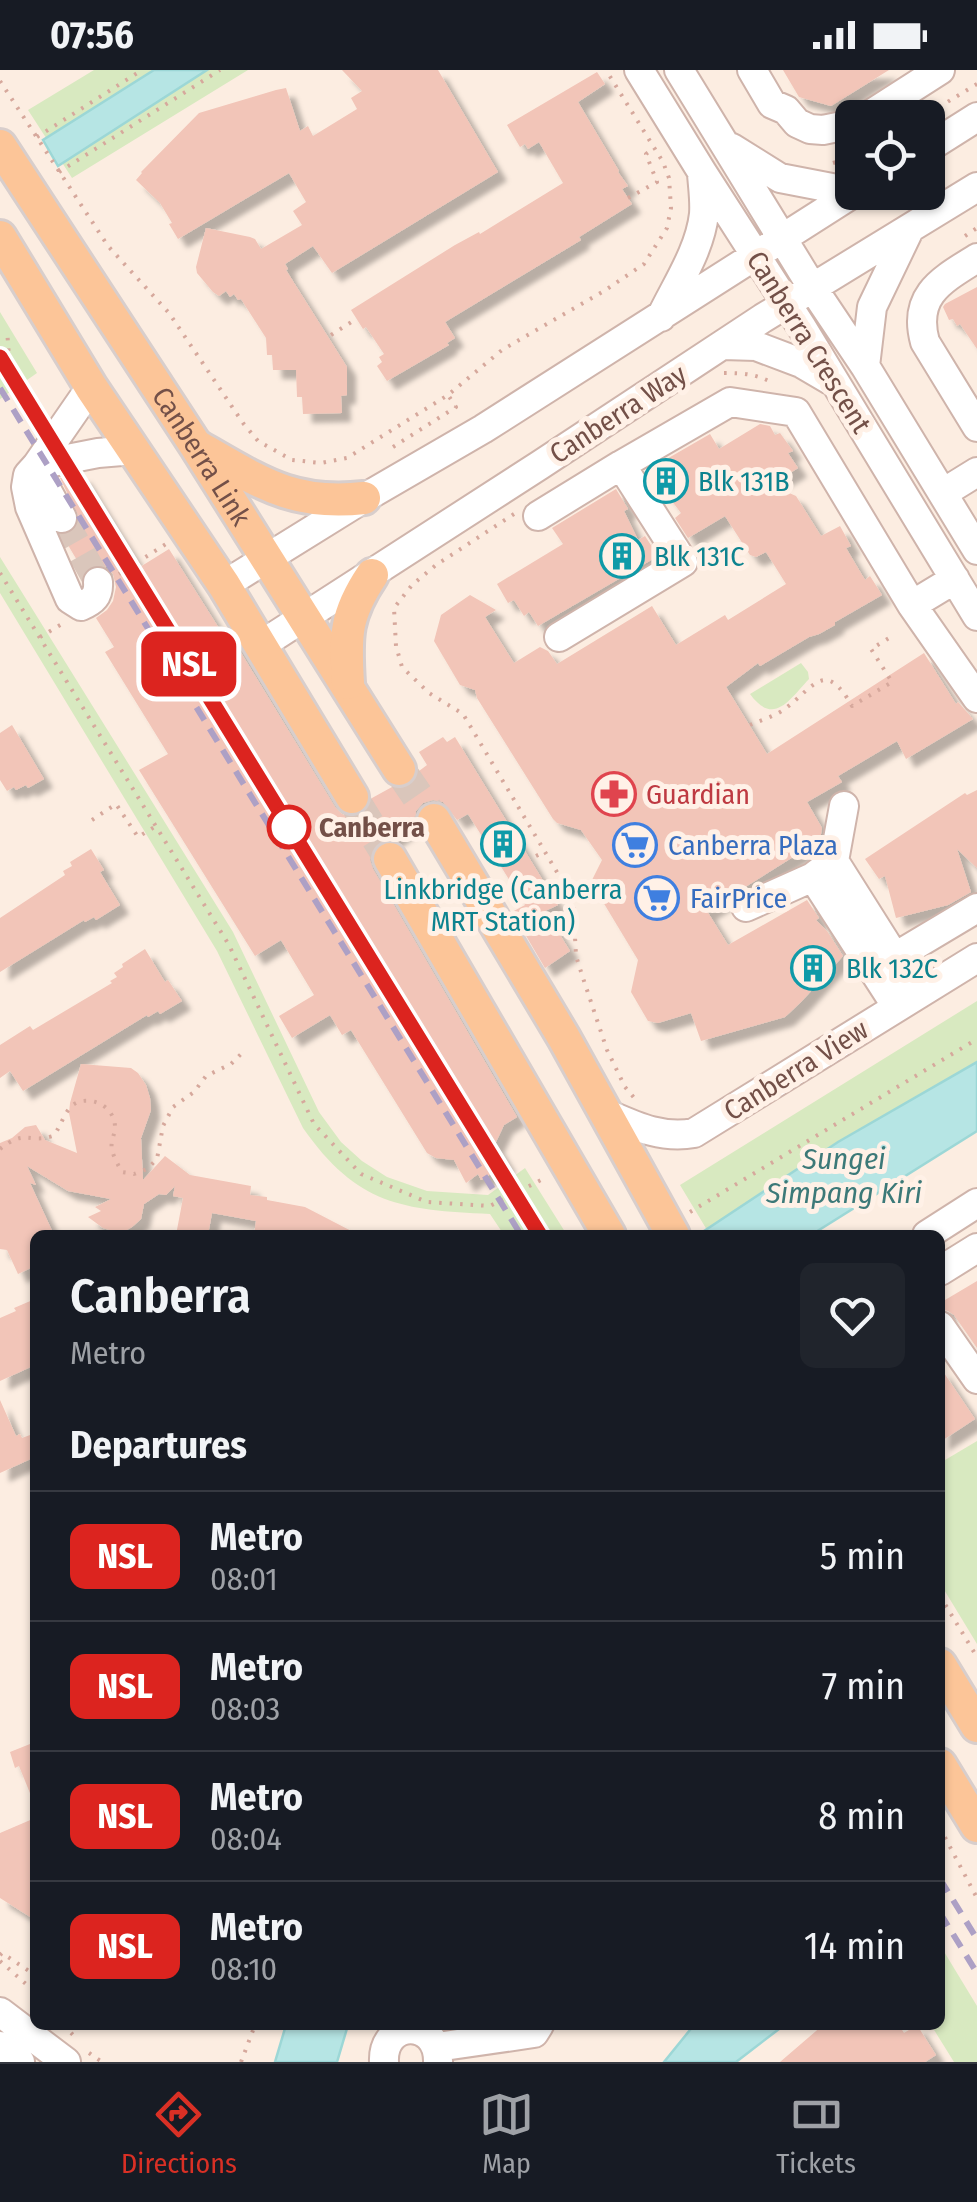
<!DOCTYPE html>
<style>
:root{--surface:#171b24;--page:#20242c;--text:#f1f3f6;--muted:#9ea1a6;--line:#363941;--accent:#d93025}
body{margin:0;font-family:"Fira Sans Condensed",sans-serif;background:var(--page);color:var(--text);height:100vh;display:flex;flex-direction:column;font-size:38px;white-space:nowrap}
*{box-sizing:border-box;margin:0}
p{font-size:32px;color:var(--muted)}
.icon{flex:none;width:55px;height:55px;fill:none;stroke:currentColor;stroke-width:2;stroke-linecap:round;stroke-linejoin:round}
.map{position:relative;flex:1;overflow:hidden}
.drawer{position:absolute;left:30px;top:1160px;width:915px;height:800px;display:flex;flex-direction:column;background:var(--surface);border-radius:15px;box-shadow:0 2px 8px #0004}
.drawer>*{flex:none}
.badge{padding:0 20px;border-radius:15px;font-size:35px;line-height:65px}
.buttons{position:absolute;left:835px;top:30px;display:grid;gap:20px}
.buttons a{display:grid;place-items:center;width:110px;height:110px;border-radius:15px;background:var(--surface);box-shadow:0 2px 8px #0004;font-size:50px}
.map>.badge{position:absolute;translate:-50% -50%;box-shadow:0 0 0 5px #fff}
h2{padding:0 40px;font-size:38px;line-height:90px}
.round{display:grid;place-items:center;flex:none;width:105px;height:105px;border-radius:15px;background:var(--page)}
.headline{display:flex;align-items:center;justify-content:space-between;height:170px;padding:0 40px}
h1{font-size:48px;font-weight:600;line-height:75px}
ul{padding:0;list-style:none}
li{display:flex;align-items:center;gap:30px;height:130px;padding:0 40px;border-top:2px solid var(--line)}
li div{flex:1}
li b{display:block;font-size:38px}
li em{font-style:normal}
li .badge{min-width:110px;font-weight:700;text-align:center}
.status{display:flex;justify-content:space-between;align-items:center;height:70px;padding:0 50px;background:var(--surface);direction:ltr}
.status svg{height:28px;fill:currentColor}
.tabs{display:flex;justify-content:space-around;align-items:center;height:140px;border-top:2px solid var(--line);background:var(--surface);font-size:28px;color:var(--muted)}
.tabs a{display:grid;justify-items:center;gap:5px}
.tabs .selected{color:var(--accent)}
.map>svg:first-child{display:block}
.green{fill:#d8e9c0}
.water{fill:#b6e5e4;stroke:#9cd7d6;stroke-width:2.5}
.building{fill:#f2c5b8;filter:url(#shadow)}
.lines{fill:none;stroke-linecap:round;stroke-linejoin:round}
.minor-tunnel{stroke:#dac6bb;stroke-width:28;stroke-dasharray:28 14;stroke-linecap:butt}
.major-tunnel{stroke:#dac6bb;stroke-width:32;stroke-dasharray:32 16;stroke-linecap:butt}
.minor-casing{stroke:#cfb4ab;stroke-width:32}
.major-casing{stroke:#d8cecc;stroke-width:38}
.path{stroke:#d6a89c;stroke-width:4;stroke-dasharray:2.5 8;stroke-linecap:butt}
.minor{stroke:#fff;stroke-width:28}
.major{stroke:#fcc598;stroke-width:32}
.rail{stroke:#ada0c5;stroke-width:6;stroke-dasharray:15 10;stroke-linecap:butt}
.line-casing{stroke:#fff;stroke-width:22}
.line{stroke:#dc241f;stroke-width:15}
.stop-dot{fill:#fff;stroke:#dc241f;stroke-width:5}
.labels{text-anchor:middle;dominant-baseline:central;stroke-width:10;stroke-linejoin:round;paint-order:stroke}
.street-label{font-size:28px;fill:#735048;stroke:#fff1e7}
.culture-label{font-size:28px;fill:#0d838f;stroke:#fff1e7;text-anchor:start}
.health-label{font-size:28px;fill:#be3a42;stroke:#fff1e7;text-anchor:start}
.stop-label{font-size:28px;font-weight:bold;fill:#735048;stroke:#fff1e7;text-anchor:start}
.shop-label{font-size:28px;fill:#366cbe;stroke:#fff1e7;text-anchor:start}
.water-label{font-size:30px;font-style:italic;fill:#3c7978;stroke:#fff1e7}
</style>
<div class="status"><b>07:56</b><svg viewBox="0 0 49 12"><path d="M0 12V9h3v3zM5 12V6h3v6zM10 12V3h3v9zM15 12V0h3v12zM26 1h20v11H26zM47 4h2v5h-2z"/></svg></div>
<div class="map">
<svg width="977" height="1992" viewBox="0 0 977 1992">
<defs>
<filter id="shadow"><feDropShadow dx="9" dy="9" stdDeviation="2.5" flood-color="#0004"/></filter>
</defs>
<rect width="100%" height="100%" fill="#fcede1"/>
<path class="green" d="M94 0H248L72 108 28 40Z
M0 242 37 303 0 329Z
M0 487 233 862 319 1042 341 1072 362 1091 387 1107 427 1121 488 1125 525 1098 567 1165H504L490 1144C402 1140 357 1135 303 1058L217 881 0 523Z
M801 593 808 602 809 609C790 629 774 657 750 624Z
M977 931V1035L710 1165 680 1115Z
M977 1371V1574L940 1513V1393Z
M940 1875 977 1936V1992H954L931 1955H940Z"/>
<path class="water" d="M154 0H207L58 96 43 70Z
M977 992V1061L811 1165H698L838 1072Z
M286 1955H348L337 1992H275Z
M694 1955 706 1958 710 1955H776L779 1959 736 1992H664Z"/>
<path class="building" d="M342 0H438L498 102 332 203 313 176 285 194 288 199 286 200 347 297V325L341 326 342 343 303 344 302 327H297L296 300H273L272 285H267L266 268 241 229 238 230 234 224 230 227 226 221 219 226 213 222 197 203 196 197 206 158 250 167 255 169 261 179 302 155 293 141 306 132 289 103 178 169 169 154 172 153 160 133 136 110 142 103 141 102 199 43 276 20 286 18 300 61 308 56 313 66 357 39 351 28 362 21Z
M783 0H889L831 36 799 27Z
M597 2 605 14 578 32 619 101 618 102 628 116 622 119 632 134 579 167 581 170 445 252 455 268 447 273 449 275 387 311 377 296 382 292 379 287 384 284 366 257 363 259 351 240 455 175 479 162 480 164 563 113 539 72 528 79 525 74 520 77 507 55Z
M977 217V279L960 254 957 256 953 249 949 250 943 237 945 234Z
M760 354 770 356 775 365 780 363 793 381 788 383 798 398 771 415 796 426 821 466 840 456 851 476 846 478 865 510 870 506 882 525 835 552V555L819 564 809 567 760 596 758 593 726 617 767 684 924 583 956 634 958 632 973 649 906 689 897 671 838 706 842 712 807 732 822 758 820 770 707 841 728 875 807 830 819 848 816 850 827 861 843 886 801 932 785 947 701 971 691 943 658 953 648 951 631 922 638 890 591 812 602 790 581 760 557 753 553 749 477 628 475 620 460 615 434 571 441 545 470 525 496 540 485 547 514 593 540 577 548 581 557 594 652 536 676 575 725 545 728 550 786 514 766 482 756 487 750 485 725 446 688 468 675 448 681 443 662 418 658 420 646 401 710 364 719 379Z
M82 404 140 497 169 479 227 571 232 568 335 737 342 744 351 747 361 745 369 737 372 728 392 717 401 719 410 715 416 709 419 701 427 695 419 682 443 667 447 672 455 667 558 835 545 841 570 881 545 898 512 842 525 835 468 744 457 750 443 732 433 730 423 733 416 741 415 753 392 769 379 772 372 780 370 790 373 799 517 1047 504 1055 495 1074 507 1094 481 1110 478 1104 466 1113 454 1090 436 1088 427 1083 351 960 342 965 330 945 292 968 279 946 314 925 281 870 255 886 139 700 168 684 105 582 114 577 96 548 107 540 113 531 116 517 113 504 107 497 99 495 90 497 84 502 62 465 70 464 76 458 79 447 60 408Z
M616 419 628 439 624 441 638 470 645 466 658 486 538 556 529 542 524 546 514 530 508 533 497 514 563 474 552 458Z
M12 655 44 709 28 718 26 715 16 720 14 717 7 721 0 710V663Z
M977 720V798L957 779 971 822 948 835 896 848 885 806 879 809 865 789 965 723 967 725Z
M91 779 104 800 100 802 120 835 96 850 94 847 85 852 84 850 0 902V848L65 805 63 801 72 796 70 792Z
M145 879 165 912 168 910 182 931 160 944 158 941 148 947 147 945 23 1021 10 1001 0 1008V975L30 956 33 960 112 913 110 911 117 907 114 903 123 897 122 894Z
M81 994 131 998 138 1003 146 1015 150 1028 151 1040 141 1068 143 1110 165 1086 190 1105 251 1116 250 1125 267 1127V1130L305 1137 359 1165H254L256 1151 212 1143 208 1165H176L183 1128 173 1126 175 1116 166 1125 159 1124 144 1134 141 1149 132 1157 125 1161H113L103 1158 88 1147 101 1141 95 1137 111 1129 68 1121 27 1096 36 1115 30 1113 54 1165H35V1196L18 1204 7 1180 0 1179V1073L12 1068 25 1057 36 1055 45 1070 77 1083 69 1043 70 1033Z
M977 1211V1278L954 1245 948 1241 940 1239V1233Z
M35 1229V1295L0 1311V1248L16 1241 14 1238Z
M940 1297 975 1349 940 1372Z
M0 1330 16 1366 20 1364 22 1368 30 1365 35 1377V1387L0 1403Z
M35 1672V1733H34L19 1696 15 1698 10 1682Z
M35 1748V1850L0 1828V1763Z
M823 1955H899L904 1963 917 1955 936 1985 925 1992H780Z"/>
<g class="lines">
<path class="minor-tunnel" d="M62 448 98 512"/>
<path class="major-tunnel" d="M399 699 434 750
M352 727 390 789"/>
<g class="minor-casing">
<path id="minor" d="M639 0 702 102 801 256 977 546
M679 0 812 217 865 296 977 480
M752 0 772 34 786 40 797 53 810 59 823 60 852 54
M865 48 940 0
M732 78 780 108 837 119 852 117
M928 78 977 47
M977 188C942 210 912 225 925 272L977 357
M661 247C677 214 700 180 704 144 705 131 703 117 702 104
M723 275 756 276 801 293 830 310
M865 296 872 237 909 160
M91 317 37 395 28 405 26 417 30 437 70 529 81 536C93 531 99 526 98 512
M37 395 98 383 134 380
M37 395 45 417 62 448
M621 395 730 332 796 342 912 535 977 628
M943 423 977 402
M538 446 621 395 683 492 559 567
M224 515 364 428 483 359 855 122
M912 535 955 509
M261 575 540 395 763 248 977 117
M834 791 918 924
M813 807 897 937
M746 837 813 807 834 791 844 736
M895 887 977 838
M605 1043C635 1056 661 1069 694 1063L977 888
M927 1165 977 1133
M940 1201 977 1178
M940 1256 977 1309
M0 1942 66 1992
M0 1976 20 1992
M437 1977 534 1963 539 1955
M384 1992C382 1949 438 1948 438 1991"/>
</g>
<g class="major-casing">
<g id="major">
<path id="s1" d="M0 76 196 376 399 699"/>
<path d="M0 167 91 317 224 515 352 727"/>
<path d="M200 378C260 412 292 436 364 428"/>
<path d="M348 613C345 566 345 545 372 505"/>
<path d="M434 750 564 968 673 1165"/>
<path d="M390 789 609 1165"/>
<path d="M940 1595 977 1656"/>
<path d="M940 1695 977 1756"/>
</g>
</g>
<path class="path" d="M0 11 108 176 169 243 243 353 258 371 292 390 321 393 347 388 448 325 502 280 604 221 644 194 667 158 671 138 669 108 663 92 606 0
M921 48 977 14
M37 67 142 0
M833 93 852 87
M59 102 220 0
M628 128 657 112 646 84 654 78
M965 166 977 158
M331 265 353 251
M0 299 9 286 7 260
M724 303C743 303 756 304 773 313
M393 377 456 337 448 325
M514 444 436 495 412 515 394 538 396 576 402 597 429 623 463 644 573 829 576 886 583 908 607 980 625 1017 636 1030
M0 503 229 875 314 1054 361 1104 427 1132 490 1136 545 1108
M119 504 166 474
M40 567 62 554
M750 655C761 650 776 646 786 638 815 616 825 589 852 636L892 612 871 579 889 568
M92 750 116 734 138 767 156 756
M536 786 540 784
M0 1079C26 1058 28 1074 53 1066 60 1058 62 1048 69 1039 74 1032 82 1030 90 1031 103 1032 115 1043 115 1057 115 1065 110 1071 112 1080 114 1088 118 1095 122 1102L134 1104 147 1099 157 1089 163 1056 173 1037 194 1022 206 1006 231 994 244 981
M690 1142 977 969
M940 1526 977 1587
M940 1758 977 1828
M0 1885 2 1883 35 1905
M0 1891 35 1922
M64 1955 73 1965
M89 1983 102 1992
M241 1992 255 1955"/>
<use href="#minor" class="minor"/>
<use href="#major" class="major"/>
<path class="rail" d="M0 287 540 1165
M0 318 521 1165
M940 1809 977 1869
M940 1843 977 1903"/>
</g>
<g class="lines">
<g class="line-casing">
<path id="line" d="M0 287 540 1165"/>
</g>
<use href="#line" class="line"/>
</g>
<defs>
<g id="building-ring" transform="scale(2.25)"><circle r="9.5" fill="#fff1e7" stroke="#0f9aa8" stroke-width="1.5"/><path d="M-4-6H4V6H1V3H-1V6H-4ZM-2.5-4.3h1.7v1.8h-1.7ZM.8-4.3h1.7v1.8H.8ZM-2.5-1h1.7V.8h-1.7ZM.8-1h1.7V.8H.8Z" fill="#0f9aa8"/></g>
<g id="pharmacy-ring" transform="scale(2.25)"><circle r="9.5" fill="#fff1e7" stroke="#e0444e" stroke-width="1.5"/><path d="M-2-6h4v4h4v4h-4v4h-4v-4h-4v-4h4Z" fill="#e0444e"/></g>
<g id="supermarket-ring" transform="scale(2.25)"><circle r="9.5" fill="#fff1e7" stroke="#3f7fe0" stroke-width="1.5"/><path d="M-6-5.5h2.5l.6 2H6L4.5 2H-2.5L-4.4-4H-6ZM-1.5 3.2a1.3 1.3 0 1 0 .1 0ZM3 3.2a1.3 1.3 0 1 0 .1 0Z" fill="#3f7fe0"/></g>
</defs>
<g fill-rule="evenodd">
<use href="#building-ring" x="666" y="411"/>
<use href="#building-ring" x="622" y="486"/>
<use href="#pharmacy-ring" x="614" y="724"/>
<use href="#building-ring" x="503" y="774"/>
<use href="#supermarket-ring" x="635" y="775"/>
<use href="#supermarket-ring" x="657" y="828"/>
<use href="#building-ring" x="813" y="898"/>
</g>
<circle class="stop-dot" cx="289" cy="757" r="20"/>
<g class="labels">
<g class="street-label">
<text transform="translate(809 272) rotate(58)">Canberra Crescent</text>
<text transform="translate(618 344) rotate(-33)">Canberra Way</text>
<text stroke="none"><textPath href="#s1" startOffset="370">Canberra Link</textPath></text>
<text transform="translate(796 1000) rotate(-32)">Canberra View</text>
</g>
<g class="culture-label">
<text x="698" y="411">Blk 131B</text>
<text x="654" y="486">Blk 131C</text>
<text x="503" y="819" text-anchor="middle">Linkbridge (Canberra<tspan x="503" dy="32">MRT Station)</tspan></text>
<text x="846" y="898">Blk 132C</text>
</g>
<g class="health-label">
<text x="646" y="724">Guardian</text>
</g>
<g class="stop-label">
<text x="319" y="757">Canberra</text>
</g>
<g class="shop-label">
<text x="668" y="775">Canberra Plaza</text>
<text x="690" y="828">FairPrice</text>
</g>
<g class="water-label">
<text x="844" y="1089">Sungei<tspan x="844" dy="34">Simpang Kiri</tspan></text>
</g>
</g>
</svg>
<div class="buttons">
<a><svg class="icon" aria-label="locate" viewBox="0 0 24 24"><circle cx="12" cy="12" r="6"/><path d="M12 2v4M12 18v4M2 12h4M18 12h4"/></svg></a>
</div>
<b class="badge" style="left:189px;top:594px;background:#dc241f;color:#fff">NSL</b>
<section class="drawer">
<div class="headline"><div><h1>Canberra</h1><p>Metro</p></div><a class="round"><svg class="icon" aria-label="heart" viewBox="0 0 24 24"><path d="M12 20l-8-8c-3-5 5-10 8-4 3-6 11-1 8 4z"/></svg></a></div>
<h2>Departures</h2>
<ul>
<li><span class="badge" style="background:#dc241f;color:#fff">NSL</span><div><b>Metro</b><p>08:01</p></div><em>5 min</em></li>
<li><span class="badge" style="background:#dc241f;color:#fff">NSL</span><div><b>Metro</b><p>08:03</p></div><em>7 min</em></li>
<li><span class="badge" style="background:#dc241f;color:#fff">NSL</span><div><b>Metro</b><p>08:04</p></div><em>8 min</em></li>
<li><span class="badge" style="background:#dc241f;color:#fff">NSL</span><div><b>Metro</b><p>08:10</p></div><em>14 min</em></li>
</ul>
</section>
</div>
<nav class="tabs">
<a class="selected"><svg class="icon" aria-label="directions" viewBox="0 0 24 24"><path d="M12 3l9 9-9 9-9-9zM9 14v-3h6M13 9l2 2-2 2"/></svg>Directions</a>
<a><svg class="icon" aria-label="map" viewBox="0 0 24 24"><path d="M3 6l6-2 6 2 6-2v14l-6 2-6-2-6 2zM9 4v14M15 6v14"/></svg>Map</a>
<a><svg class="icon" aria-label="tickets" viewBox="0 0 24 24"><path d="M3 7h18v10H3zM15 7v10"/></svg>Tickets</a>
</nav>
